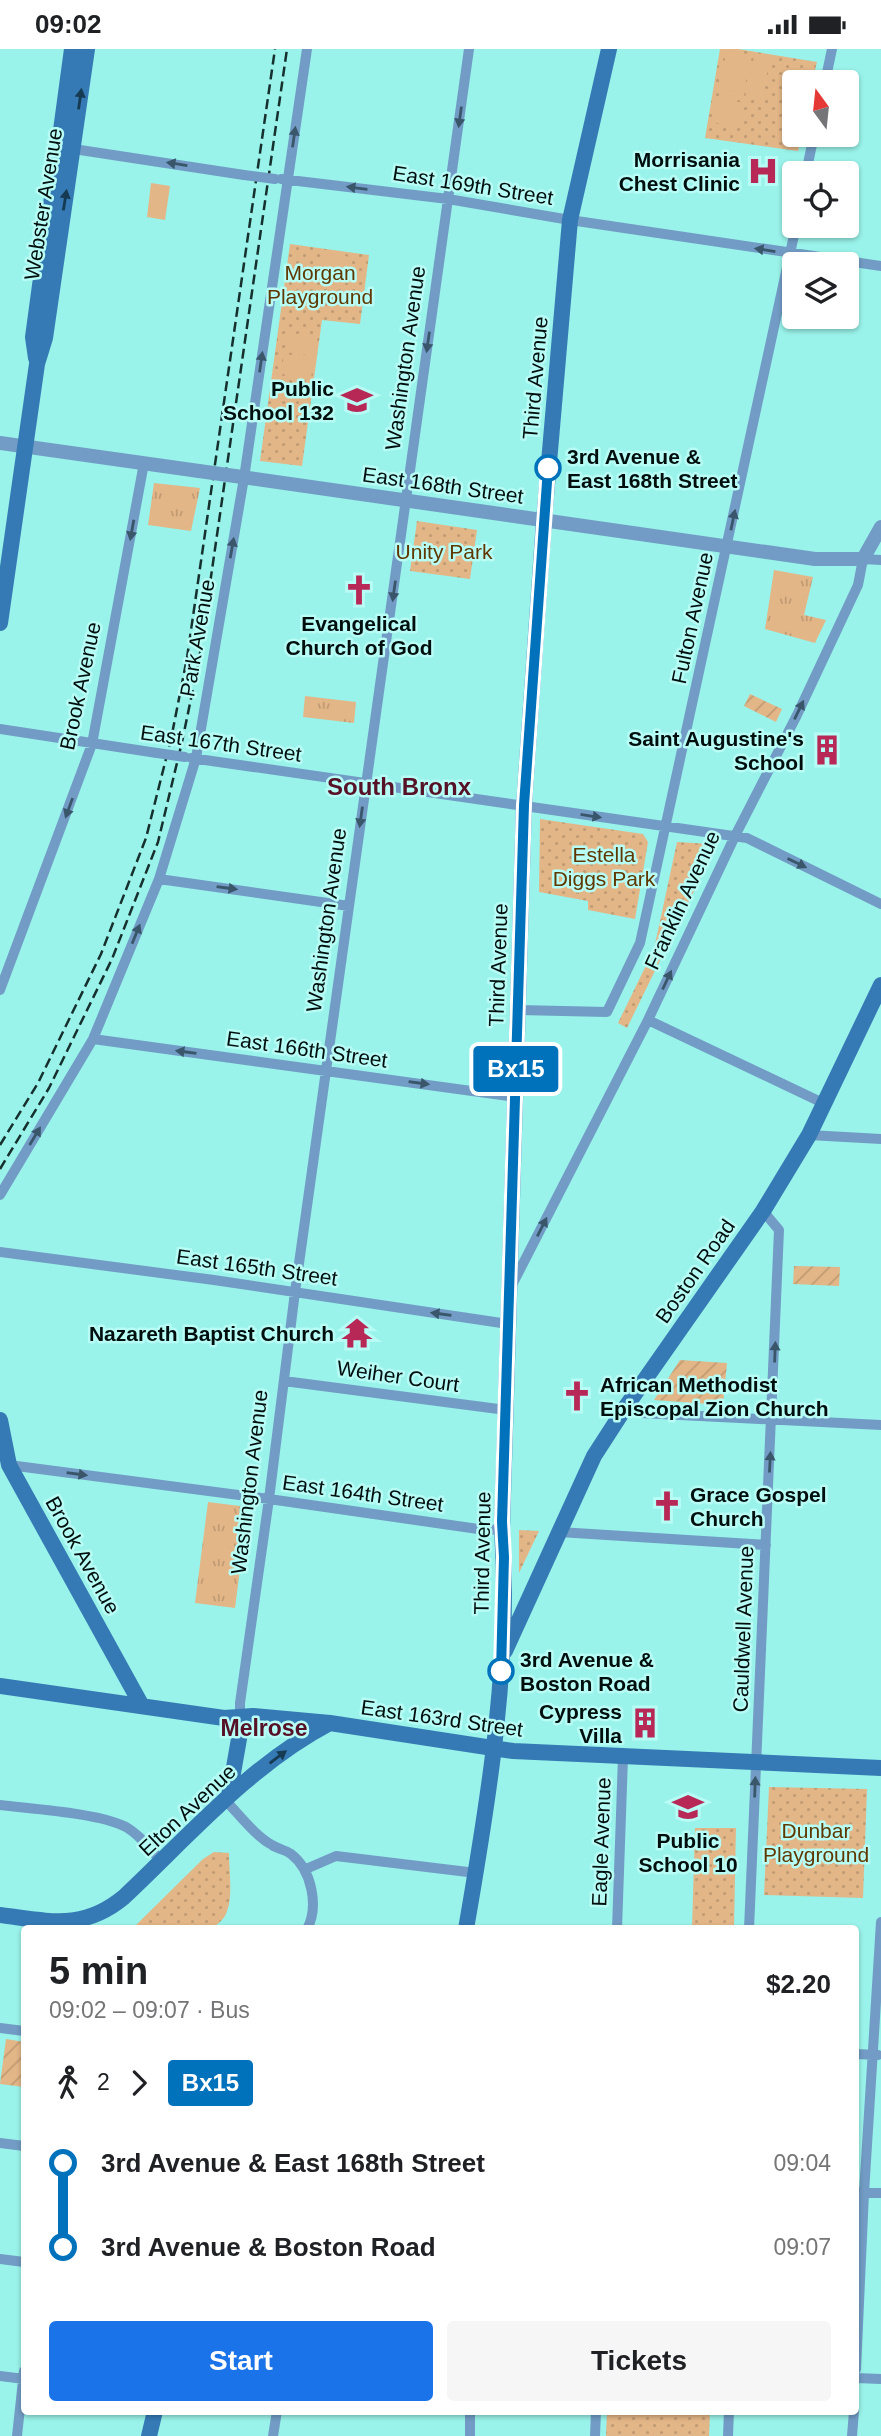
<!DOCTYPE html>
<meta charset="utf-8">
<style>
:root{--surface:#fff;--page:#f6f6f6;--text:#202124;--muted:#757577;--accent:#1a73e8}
body{margin:0;font-family:Arial,sans-serif;background:var(--page);color:var(--text);height:100vh;display:flex;flex-direction:column;font-size:26px;white-space:nowrap}
*{box-sizing:border-box;margin:0}
p{font-size:23px;color:var(--muted)}
.icon{flex:none;width:38px;height:38px;fill:none;stroke:currentColor;stroke-width:2;stroke-linecap:round;stroke-linejoin:round}
.map{position:relative;flex:1;overflow:hidden}
.drawer{position:absolute;left:21px;top:1876px;width:838px;height:490px;display:flex;flex-direction:column;background:var(--surface);border-radius:7px;box-shadow:0 2px 5px #0004}
.drawer>*{flex:none}
.badge{padding:0 14px;border-radius:5px;font-size:24px;line-height:46px}
.needle{width:46px;rotate:345deg}
.controls{position:absolute;left:782px;top:21px;display:grid;gap:14px}
.controls a{display:grid;place-items:center;width:77px;height:77px;border-radius:7px;background:var(--surface);box-shadow:0 2px 5px #0004;font-size:35px}
.map>.badge{position:absolute;translate:-50% -50%;box-shadow:0 0 0 4px #fff}
.legs{display:flex;align-items:center;gap:10px;height:77px;padding:0 28px;font-size:23px}
.legs p{margin-inline-start:auto}
.head{display:flex;align-items:center;justify-content:space-between;height:119px;padding:0 28px}
h1{font-size:38px;font-weight:700;line-height:52px}
.primary-button{display:flex;gap:14px;margin-top:auto;padding:14px 28px}
.primary-button a{flex:1;height:80px;border-radius:7px;background:var(--accent);color:#fff;font-size:28px;font-weight:700;line-height:80px;text-align:center}
.primary-button a+a{background:var(--page);color:var(--text)}
ul{padding:0 28px;list-style:none}
li{display:flex;align-items:center;gap:24px;height:84px;font-size:26px}
li i{display:grid;place-items:center;width:10px;height:100%;margin:0 9px;background:currentColor}
li i::after{content:'';width:18px;height:18px;margin:-9px;border:5px solid;border-radius:50%;background:var(--surface)}
li p{margin-inline-start:auto}
li:first-child i{background:linear-gradient(#0000 50%,currentColor 0)}
li:last-child i{background:linear-gradient(currentColor 50%,#0000 0)}
.status{display:flex;justify-content:space-between;align-items:center;height:49px;padding:0 35px;background:var(--surface);direction:ltr}
.status svg{height:19px;fill:currentColor}
.map>svg:first-child{display:block}
.grass{fill:url(#grass-tufts)}
.park{fill:url(#park-dots)}
.garden{fill:url(#garden-furrows)}
.pitch{fill:#e3b687}
.lines{fill:none;stroke-linecap:round;stroke-linejoin:round}
.minor{stroke:#729cc5;stroke-width:10}
.tertiary{stroke:#729cc5;stroke-width:14}
.secondary{stroke:#357ab5;stroke-width:16}
.rail{stroke:#16302e;stroke-width:2.5;stroke-dasharray:10 5;stroke-linecap:butt}
.minor-bridge{stroke:#729cc5;stroke-width:10}
.tertiary-bridge{stroke:#729cc5;stroke-width:14}
.oneway{fill:#153a51}
.oneway2{fill:#39566a}
.line-1-casing{stroke:#fff;stroke-width:16}
.line-1{stroke:#0072bc;stroke-width:10}
.stop-1-dot{fill:#fff;stroke:#0072bc;stroke-width:3.5}
.labels{text-anchor:middle;dominant-baseline:central;stroke-width:5;stroke-linejoin:round;paint-order:stroke}
.poi-label{font-size:21px;font-weight:bold;fill:#000f0e;stroke:#b7fcf5;text-anchor:end}
.street-label{font-size:21px;fill:#000f0e;stroke:#b7fcf5}
.park-label{font-size:21px;fill:#5f3800;stroke:#b7fcf5}
.stop-label{font-size:21px;font-weight:bold;fill:#000f0e;stroke:#b7fcf5;text-anchor:start}
.neighbourhood-label{font-size:23px;font-weight:bold;fill:#561126;stroke:#b7fcf5}
.quarter-label{font-size:24px;font-weight:bold;fill:#561126;stroke:#b7fcf5}
</style>
<div class="status"><b>09:02</b><svg viewBox="0 0 49 12"><path d="M0 12V9h3v3zM5 12V6h3v6zM10 12V3h3v9zM15 12V0h3v12zM26 1h20v11H26zM47 4h2v5h-2z"/></svg></div>
<div class="map">
<svg width="881" height="2387" viewBox="0 0 881 2387">
<defs>
<pattern id="grass-tufts" width="24" height="20" patternUnits="userSpaceOnUse" patternTransform="scale(1.75)"><rect width="24" height="20" fill="#e3b687"/><path d="M3 7l-1-3M5 7V3M7 7l1-3M15 17l-1-3M17 17v-4M19 17l1-3" fill="none" stroke="#c19b73"/></pattern>
<pattern id="park-dots" width="8" height="8" patternUnits="userSpaceOnUse" patternTransform="scale(1.75)"><rect width="8" height="8" fill="#e3b687"/><path d="M2 2h.1M6 6h.1" fill="none" stroke="#c19b73" stroke-width="1.8" stroke-linecap="round"/></pattern>
<pattern id="garden-furrows" width="10" height="10" patternUnits="userSpaceOnUse" patternTransform="scale(1.75)"><rect width="10" height="10" fill="#e3b687"/><path d="M-1 1l2-2M0 10L10 0M9 11l2-2" fill="none" stroke="#c19b73"/></pattern>
</defs>
<rect width="100%" height="100%" fill="#99f3ea"/>
<path class="grass" d="M154 434 200 439 191 482 148 476Z
M774 521 813 528 804 566 826 571 815 594 765 580Z
M305 647 356 653 354 674 303 668Z
M208 1453 248 1458 235 1559 195 1554Z"/>
<path class="park" d="M720 0H738L817 13 812 33H794V86H802L798 102 705 89Z
M290 195 369 206 360 275 322 271 302 417 260 412Z
M417 472 477 481 470 530 410 522Z
M540 770 643 785 648 793 635 870 588 861V852L539 843Z
M677 793 711 795 714 801 627 979 618 974 654 900Z
M519 1481 539 1482 519 1524Z
M769 1738 867 1740 863 1849 764 1846Z
M695 1779H736L734 1879H692Z
M214 1803 229 1804C229 1820 233 1848 227 1862 225 1870 218 1875 212 1879H133L203 1810Z
M607 2363H710L709 2387H606Z"/>
<path class="garden" d="M750 645 782 660 776 673 744 657Z
M794 1217 840 1218 839 1237 793 1235Z
M680 1311 727 1314 723 1356 654 1351Z
M6 1990 24 1993V2038L0 2035Z"/>
<path class="pitch" d="M727 1 752 6 742 49 717 44Z
M755 4 771 7 761 51 745 48Z
M716 48 743 54 738 78 711 73Z
M151 134 170 137 165 171 147 168Z
M324 204 347 207 343 237 320 234Z
M287 284 317 288 315 307 285 303Z
M284 306 314 310 311 329 281 325Z"/>
<g class="lines">
<path class="minor" d="M825 33 832 0
M67 99 244 126
M806 124 814 86
M281 130 448 150 570 171 881 217
M0 680 157 704
M191 709 747 789 881 855
M159 830 349 857
M0 941 92 695 144 414
M518 961 607 963 640 894 796 177
M648 971 823 1054
M93 990 515 1048
M809 1086 881 1090
M0 1146 93 990 159 830 196 709 244 429 307 0
M0 1203 214 1231 508 1275
M512 1236 648 971 735 787 797 666 858 536 863 510 881 511
M284 1332 506 1361
M625 1359 640 1364 881 1376
M9 1416 269 1450 485 1481 502 1480
M559 1483 766 1496
M240 1668V1654L269 1450 295 1243 469 0
M225 1751C239 1765 254 1786 272 1796 278 1800 286 1801 291 1805 312 1821 319 1858 307 1880
M0 1756C32 1760 99 1764 126 1778 140 1786 151 1801 162 1813
M306 1820 336 1807 476 1824
M617 1880 623 1708
M749 1880 779 1181 763 1162
M0 1979 24 1982
M856 2005 878 2006
M0 2094 24 2097
M856 2143 881 2144
M0 2210 24 2213
M856 2320 864 2144 881 1873
M0 2327 24 2330
M856 2329 881 2330
M470 2362V2387
M17 2387 24 2322
M273 2387 277 2362
M595 2387 596 2362
M728 2387 729 2362
M852 2387 854 2362"/>
<path class="tertiary" d="M0 394 199 422
M235 427 815 510H863L881 478"/>
<path class="secondary" d="M36 309 33 288 72 0
M0 574 37 315 45 289 87 0
M0 1371 9 1416 142 1657
M505 1602 594 1407 625 1359 763 1162 809 1086 881 936
M0 1637 224 1669 253 1667 330 1674 513 1702 881 1719
M229 1747 240 1684V1668
M0 1866C49 1872 83 1882 124 1848 189 1787 250 1716 330 1674
M466 1880C489 1748 511 1613 502 1480L524 756 544 471 570 171 609 0
M149 2387 155 2362"/>
<path class="rail" d="M0 1096 38 1034 101 905 146 789 171 690 187 609 275 0
M0 1120 49 1039 112 910 158 793 182 693 199 611 287 0"/>
<path class="minor-bridge" d="M244 126 275 130
M157 704 185 708"/>
<path class="tertiary-bridge" d="M199 422 235 427"/>
</g>
<defs><path id="oneway-solid" d="M-6-.8H1V-3.2L6.5 0L1 3.2V.8H-6Z" transform="scale(1.75)"/></defs>
<g class="oneway">
<use href="#oneway-solid" transform="translate(80 50) rotate(-82)"/>
<use href="#oneway-solid" transform="translate(65 151) rotate(-81)"/>
<use href="#oneway-solid" transform="translate(278 1708) rotate(-37)"/>
</g>
<g class="oneway2">
<use href="#oneway-solid" transform="translate(460 68) rotate(98)"/>
<use href="#oneway-solid" transform="translate(294 88) rotate(-82)"/>
<use href="#oneway-solid" transform="translate(177 115) rotate(-171)"/>
<use href="#oneway-solid" transform="translate(357 139) rotate(-173)"/>
<use href="#oneway-solid" transform="translate(765 201) rotate(-171)"/>
<use href="#oneway-solid" transform="translate(428 293) rotate(98)"/>
<use href="#oneway-solid" transform="translate(261 313) rotate(-82)"/>
<use href="#oneway-solid" transform="translate(733 471) rotate(-78)"/>
<use href="#oneway-solid" transform="translate(132 481) rotate(100)"/>
<use href="#oneway-solid" transform="translate(232 499) rotate(-80)"/>
<use href="#oneway-solid" transform="translate(394 542) rotate(98)"/>
<use href="#oneway-solid" transform="translate(799 661) rotate(-64)"/>
<use href="#oneway-solid" transform="translate(69 759) rotate(110)"/>
<use href="#oneway-solid" transform="translate(591 767) rotate(9)"/>
<use href="#oneway-solid" transform="translate(361 768) rotate(98)"/>
<use href="#oneway-solid" transform="translate(797 814) rotate(26)"/>
<use href="#oneway-solid" transform="translate(227 839) rotate(8)"/>
<use href="#oneway-solid" transform="translate(136 885) rotate(-68)"/>
<use href="#oneway-solid" transform="translate(667 931) rotate(-65)"/>
<use href="#oneway-solid" transform="translate(186 1003) rotate(-172)"/>
<use href="#oneway-solid" transform="translate(419 1034) rotate(8)"/>
<use href="#oneway-solid" transform="translate(35 1087) rotate(-59)"/>
<use href="#oneway-solid" transform="translate(542 1178) rotate(-63)"/>
<use href="#oneway-solid" transform="translate(441 1265) rotate(-172)"/>
<use href="#oneway-solid" transform="translate(775 1303) rotate(-88)"/>
<use href="#oneway-solid" transform="translate(770 1413) rotate(-87)"/>
<use href="#oneway-solid" transform="translate(77 1425) rotate(8)"/>
<use href="#oneway-solid" transform="translate(755 1738) rotate(-88)"/>
</g>
<g class="lines">
<g class="line-1-casing">
<path id="line-1" d="M501 1622 504 1508 502 1473 524 756 548 419"/>
</g>
<use href="#line-1" class="line-1"/>
</g>
<defs>
<g id="hospital-bare" transform="scale(2.415)"><path d="M-5-5h3v3.5h4V-5h3V5h-3V1.5h-4V5h-3Z" fill="#b82856" stroke="#b7fcf5" stroke-width="2.5" paint-order="stroke"/></g>
<g id="school-bare" transform="scale(2.415)"><path d="M0-5L7-2L0 1L-7-2ZM-4 1L0 2.5L4 1V4Q0 6-4 4Z" fill="#b82856" stroke="#b7fcf5" stroke-width="2.5" paint-order="stroke"/></g>
<g id="church-bare" transform="scale(2.415)"><path d="M-1.2-6h2.4v3.5h3.3v2.4h-3.3V6h-2.4V-.1h-3.3v-2.4h3.3Z" fill="#b82856" stroke="#b7fcf5" stroke-width="2.5" paint-order="stroke"/></g>
<g id="building-bare" transform="scale(2.415)"><path d="M-4-6H4V6H1V3H-1V6H-4ZM-2.5-4.3h1.7v1.8h-1.7ZM.8-4.3h1.7v1.8H.8ZM-2.5-1h1.7V.8h-1.7ZM.8-1h1.7V.8H.8Z" fill="#b82856" stroke="#b7fcf5" stroke-width="2.5" paint-order="stroke"/></g>
<g id="temple-bare" transform="scale(2.415)"><path d="M0-6L5-2H3V0L6.5 2.5H4V6H1.5V3h-3V6H-4V2.5H-6.5L-3 0V-2H-5Z" fill="#b82856" stroke="#b7fcf5" stroke-width="2.5" paint-order="stroke"/></g>
</defs>
<g fill-rule="evenodd">
<use href="#hospital-bare" x="763" y="122"/>
<use href="#school-bare" x="357" y="351"/>
<use href="#church-bare" x="359" y="541"/>
<use href="#building-bare" x="827" y="701"/>
<use href="#temple-bare" x="357" y="1284"/>
<use href="#church-bare" x="577" y="1347"/>
<use href="#church-bare" x="667" y="1457"/>
<use href="#building-bare" x="645" y="1674"/>
<use href="#school-bare" x="688" y="1758"/>
</g>
<g class="stop-1-dot">
<circle cx="548" cy="419" r="12"/>
<circle cx="501" cy="1622" r="12"/>
</g>
<g class="labels">
<g class="poi-label">
<text x="740" y="110">Morrisania<tspan x="740" dy="24">Chest Clinic</tspan></text>
<text x="334" y="339">Public<tspan x="334" dy="24">School 132</tspan></text>
<text x="359" y="574" text-anchor="middle">Evangelical<tspan x="359" dy="24">Church of God</tspan></text>
<text x="804" y="689">Saint Augustine's<tspan x="804" dy="24">School</tspan></text>
<text x="334" y="1284">Nazareth Baptist Church</text>
<text x="600" y="1335" text-anchor="start">African Methodist<tspan x="600" dy="24">Episcopal Zion Church</tspan></text>
<text x="690" y="1445" text-anchor="start">Grace Gospel<tspan x="690" dy="24">Church</tspan></text>
<text x="622" y="1662">Cypress<tspan x="622" dy="24">Villa</tspan></text>
<text x="688" y="1791" text-anchor="middle">Public<tspan x="688" dy="24">School 10</tspan></text>
</g>
<g class="street-label">
<text transform="translate(473 136) rotate(9)">East 169th Street</text>
<text transform="translate(43 155) rotate(-81)">Webster Avenue</text>
<text transform="translate(405 309) rotate(-82)">Washington Avenue</text>
<text transform="translate(535 329) rotate(-85)">Third Avenue</text>
<text transform="translate(443 436) rotate(8)">East 168th Street</text>
<text transform="translate(692 569) rotate(-78)">Fulton Avenue</text>
<text transform="translate(197 589) rotate(-80)">Park Avenue</text>
<text transform="translate(80 637) rotate(-78)">Brook Avenue</text>
<text transform="translate(221 694) rotate(8)">East 167th Street</text>
<text transform="translate(682 851) rotate(-65)">Franklin Avenue</text>
<text transform="translate(326 871) rotate(-82)">Washington Avenue</text>
<text transform="translate(498 916) rotate(-88)">Third Avenue</text>
<text transform="translate(307 1000) rotate(8)">East 166th Street</text>
<text transform="translate(257 1218) rotate(8)">East 165th Street</text>
<text transform="translate(695 1222) rotate(-55)">Boston Road</text>
<text transform="translate(398 1327) rotate(8)">Weiher Court</text>
<text transform="translate(249 1433) rotate(-83)">Washington Avenue</text>
<text transform="translate(363 1444) rotate(8)">East 164th Street</text>
<text transform="translate(482 1504) rotate(-89)">Third Avenue</text>
<text transform="translate(83 1506) rotate(61)">Brook Avenue</text>
<text transform="translate(743 1580) rotate(-88)">Cauldwell Avenue</text>
<text transform="translate(442 1669) rotate(8)">East 163rd Street</text>
<text transform="translate(187 1761) rotate(-43)">Elton Avenue</text>
<text transform="translate(601 1793) rotate(-88)">Eagle Avenue</text>
</g>
<g class="park-label">
<text x="320" y="223">Morgan<tspan x="320" dy="24">Playground</tspan></text>
<text x="444" y="502">Unity Park</text>
<text x="604" y="805">Estella<tspan x="604" dy="24">Diggs Park</tspan></text>
<text x="816" y="1781">Dunbar<tspan x="816" dy="24">Playground</tspan></text>
</g>
<g class="stop-label">
<text x="567" y="407">3rd Avenue &amp;<tspan x="567" dy="24">East 168th Street</tspan></text>
<text x="520" y="1610">3rd Avenue &amp;<tspan x="520" dy="24">Boston Road</tspan></text>
</g>
<g class="neighbourhood-label">
<text x="264" y="1679">Melrose</text>
</g>
<g class="quarter-label">
<text x="399" y="737">South Bronx</text>
</g>
</g>
</svg>
<div class="controls">
<a><svg class="needle" viewBox="-14 -14 28 28"><path d="M0-13l5 13h-10z" fill="#e53935"/><path d="M0 13l5-13h-10z" fill="#757577"/></svg></a>
<a><svg class="icon" aria-label="locate" viewBox="0 0 24 24"><circle cx="12" cy="12" r="6"/><path d="M12 2v4M12 18v4M2 12h4M18 12h4"/></svg></a>
<a><svg class="icon" aria-label="layers" viewBox="0 0 24 24"><path d="M12 4l9 5-9 5-9-5zM3 14l9 5 9-5"/></svg></a>
</div>
<b class="badge" style="left:516px;top:1020px;background:#0072bc;color:#fff">Bx15</b>
<section class="drawer">
<div class="head"><div><h1>5 min</h1><p>09:02 – 09:07 · Bus</p></div><b>$2.20</b></div>
<div class="legs"><svg class="icon" aria-label="walk" viewBox="0 0 24 24"><circle cx="13" cy="4" r="2"/><path d="M13 8l-2 6 4 7M11 14l-3 7M7 12l3-4h3l4 4"/></svg>2<svg class="icon" aria-label="forward" viewBox="0 0 24 24"><path d="M9 5l7 7-7 7"/></svg><b class="badge" style="background:#0072bc;color:#fff">Bx15</b></div>
<ul>
<li><i style="color:#0072bc"></i><b>3rd Avenue &amp; East 168th Street</b><p>09:04</p></li>
<li><i style="color:#0072bc"></i><b>3rd Avenue &amp; Boston Road</b><p>09:07</p></li>
</ul>
<div class="primary-button"><a>Start</a><a>Tickets</a></div>
</section>
</div>
